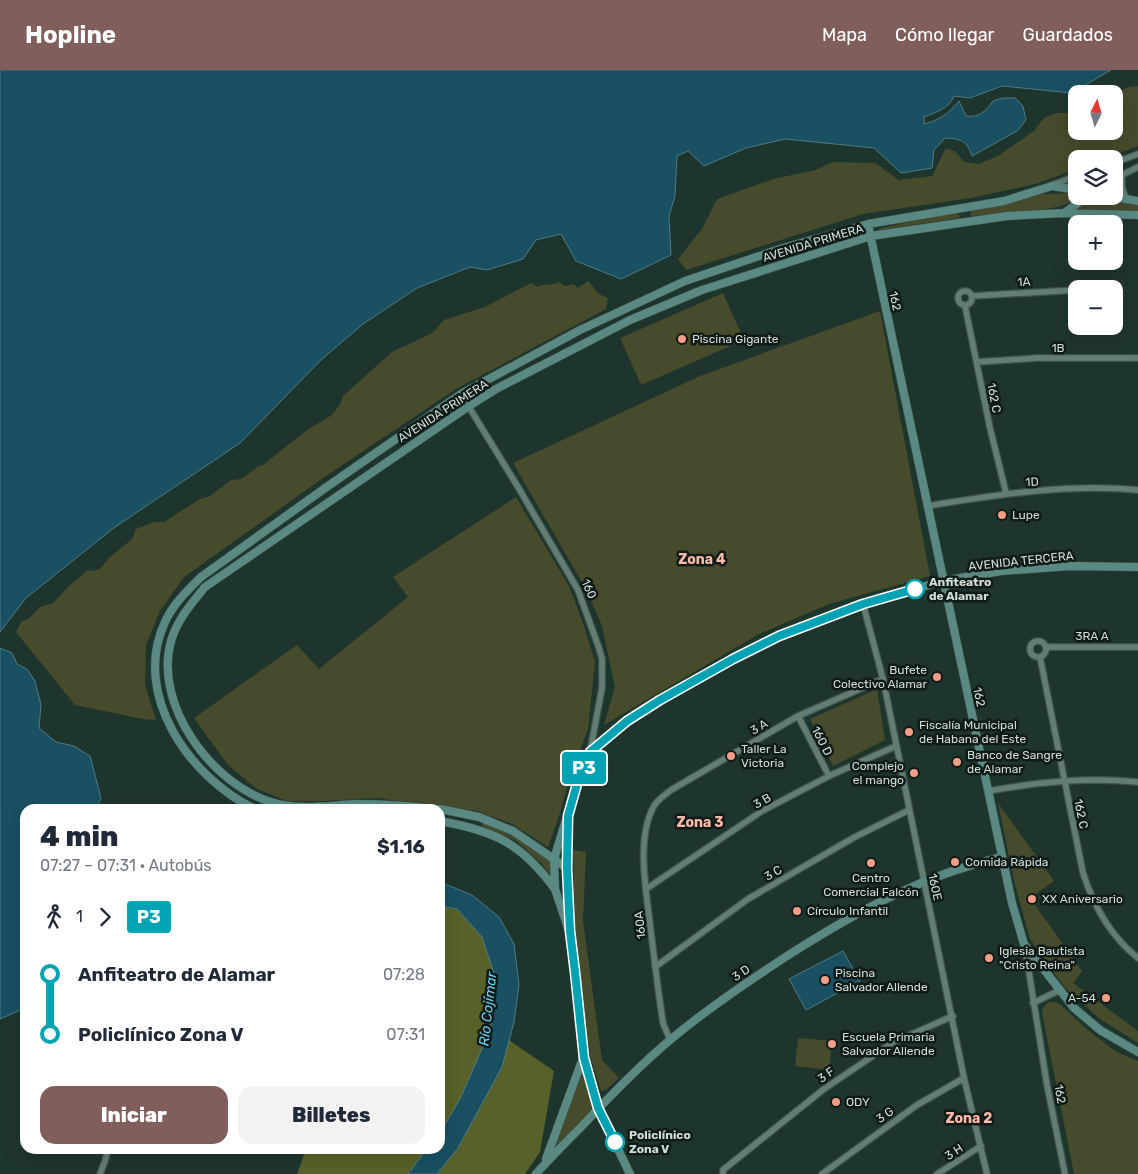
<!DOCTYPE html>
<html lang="es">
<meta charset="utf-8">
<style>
:root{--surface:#fff;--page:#f2f2f3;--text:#1f2937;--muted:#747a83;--accent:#7f5e5b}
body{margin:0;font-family:Rubik,sans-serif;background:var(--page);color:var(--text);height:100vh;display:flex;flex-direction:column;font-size:19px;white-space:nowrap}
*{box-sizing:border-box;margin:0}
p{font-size:16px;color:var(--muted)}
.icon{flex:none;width:28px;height:28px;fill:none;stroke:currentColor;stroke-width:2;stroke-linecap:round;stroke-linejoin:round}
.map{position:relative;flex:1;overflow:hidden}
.side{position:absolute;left:20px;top:734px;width:425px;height:350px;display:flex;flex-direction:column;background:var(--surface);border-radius:15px;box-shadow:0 5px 20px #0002}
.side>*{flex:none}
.badge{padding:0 10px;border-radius:4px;font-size:18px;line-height:32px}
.needle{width:32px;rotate:5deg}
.tools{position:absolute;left:1068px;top:15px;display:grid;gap:10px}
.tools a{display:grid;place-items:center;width:55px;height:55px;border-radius:10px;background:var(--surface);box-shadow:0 5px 20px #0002;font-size:25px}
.map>.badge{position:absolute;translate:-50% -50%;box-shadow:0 0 0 2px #fff}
.legs{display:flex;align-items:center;gap:8px;height:55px;padding:0 20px;font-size:16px}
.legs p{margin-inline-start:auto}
.head{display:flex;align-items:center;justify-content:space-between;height:85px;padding:0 20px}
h1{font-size:28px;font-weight:800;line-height:38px}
.button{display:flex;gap:10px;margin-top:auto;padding:10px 20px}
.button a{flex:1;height:58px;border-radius:15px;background:var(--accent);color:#fff;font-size:20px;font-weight:800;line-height:58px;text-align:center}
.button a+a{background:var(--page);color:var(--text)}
ul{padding:0 20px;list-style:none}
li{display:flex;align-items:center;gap:18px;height:60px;font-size:19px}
li i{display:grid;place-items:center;width:8px;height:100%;margin:0 6px;background:currentColor}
li i::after{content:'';width:12px;height:12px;margin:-6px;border:4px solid;border-radius:50%;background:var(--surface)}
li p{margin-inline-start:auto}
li:first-child i{background:linear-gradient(#0000 50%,currentColor 0)}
li:last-child i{background:linear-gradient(currentColor 50%,#0000 0)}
header{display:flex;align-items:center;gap:30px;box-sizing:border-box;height:70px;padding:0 25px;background:var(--accent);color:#fff}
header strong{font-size:24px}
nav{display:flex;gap:28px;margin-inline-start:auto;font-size:18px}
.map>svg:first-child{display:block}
.green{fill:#464b2c}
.forest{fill:#586129}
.water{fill:#195062;stroke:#507b85}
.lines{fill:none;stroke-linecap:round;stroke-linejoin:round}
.street-casing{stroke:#3e534c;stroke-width:8}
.secondary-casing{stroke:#3e534c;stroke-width:9}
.street{stroke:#637d73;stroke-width:5.5}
.secondary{stroke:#5a8983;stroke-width:8}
.line-1-casing{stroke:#fff;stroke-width:11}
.line-1{stroke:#00a3b4;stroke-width:8}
.poi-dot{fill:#f49e87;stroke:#101a17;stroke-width:2}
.stop-1-dot{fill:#fff;stroke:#00a3b4;stroke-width:2.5}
.labels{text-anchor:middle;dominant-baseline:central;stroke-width:5;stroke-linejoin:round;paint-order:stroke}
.street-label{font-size:12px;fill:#d0ded8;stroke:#101a17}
.poi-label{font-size:12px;fill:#d0ded8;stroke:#101a17;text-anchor:start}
.stop-label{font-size:12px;font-weight:bold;fill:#d0ded8;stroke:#101a17;text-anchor:start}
.neighbourhood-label{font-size:14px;font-weight:bold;fill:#fcbba9;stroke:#101a17}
.water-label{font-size:14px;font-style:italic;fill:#68d0f5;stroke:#101a17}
</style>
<header>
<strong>Hopline</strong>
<nav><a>Mapa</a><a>Cómo llegar</a><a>Guardados</a></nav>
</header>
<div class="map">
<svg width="1138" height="1104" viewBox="0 0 1138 1104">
<rect width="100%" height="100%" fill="#1e352d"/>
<path class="green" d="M1138 16V76L1104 89H1076V99L1035 114 971 128 863 144 686 200 678 189 702 159 717 129 773 109 816 100 833 92 875 93 899 110 932 106 946 78 955 81 964 92 979 94 998 86 1034 61 1044 48 1056 43H1076V61H1114V25L1128 17Z
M1073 123 1076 124V126H1082C1059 144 1002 143 972 146L970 145 971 141 1042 124Z
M1095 127 1126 134 1138 135V141L1077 139Z
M957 143 960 146 959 148 880 160 878 159 924 148Z
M588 211 599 224 608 228 606 239 456 319 323 408 184 507 160 541 146 575 145 615 156 650 143 649 75 635 16 562 21 552 28 549 40 537 53 533 69 516 88 500 94 501 101 498 109 488 132 469 136 459 154 452H164L200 429 210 426 231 410 241 409 259 396 263 395 307 360 332 345 340 334 343 326 392 282 432 263 444 250 485 237 531 213 537 217C545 213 551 216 559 212L565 216 573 214 578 218Z
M723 223 744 270 641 315 620 268Z
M880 241 930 506 829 534 759 564 604 655 615 617 602 556 586 519 513 393 700 306Z
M516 427 569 516 583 553 595 592 588 659 570 706 560 743 548 777 512 754 477 741 376 728 324 731H287L257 719 228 695 194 648 297 575 319 599 408 527 393 507Z
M877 619 885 670 833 696 810 649Z
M998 733 1054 811 1030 828 1082 901 1073 913 1138 961V973L1100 949 1065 918 1030 869 1015 815Z
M483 752 517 768 550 791 552 807 542 794 515 770 482 756Z
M573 780 586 782 583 851 602 990 619 1008 606 1020 601 1021 590 986 575 855Z
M1049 932H1056L1062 936 1084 957 1115 981 1138 991V1104H1074L1042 943 1043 938Z
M798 968 832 971 829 1000 795 996Z
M583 1001 594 1039 554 1079Z"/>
<path class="forest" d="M440 836 457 839 482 867 495 906 491 958 554 1001 540 1082 525 1104H297L306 1079H440Z"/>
<path class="water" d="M0 0H1111L1072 23 1002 16 970 28 954 26C949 39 936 42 924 47V54C940 50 948 44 959 31L966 46C979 48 986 41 993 31L1003 28H1015L1023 36 1026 50 1017 61 972 86C966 70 962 69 945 68L934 80 932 98 901 103 874 78 785 69 746 78 704 96 688 81 677 86 675 126 669 146 671 185 621 209 576 191 561 164 536 170 523 189 487 200 470 197 417 218 363 254 321 290 240 373 115 457 26 528 0 562Z
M0 578 12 583 17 594 27 599 35 611 41 635 39 658 56 672 74 676 90 686 101 728 96 739H25V938L0 949Z
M440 812 472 825 499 847 514 874 519 915 514 952 502 997 458 1078 437 1104H408L427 1079H440V1063L460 1029 491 958 495 906 482 867 457 839 440 836Z
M843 881 860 911 806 940 789 909Z"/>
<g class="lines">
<g class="street-casing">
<path id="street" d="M1114 93 1138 84
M1122 104V117L1126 130
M1114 109 1138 97
M1052 115 1076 106
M958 228a7 7 0 1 1 14 0a7 7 0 1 1-14 0Z
M972 226 1076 220
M965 236 990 358 1006 423
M977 292 1037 288H1138
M461 324 518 417 578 520 599 578 602 589V618L590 682
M927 436C996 425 1068 413 1138 420
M863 534 883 609 964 1008 987 1104
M1030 579a8 8 0 1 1 16 0a8 8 0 1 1-16 0Z
M1046 577H1138
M1040 587 1083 803C1094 837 1110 866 1138 888
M798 646 829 706
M988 721C1039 712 1086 707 1138 712
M646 819 762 741 829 706 896 676
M1025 877 1047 1015 1065 1104
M655 897 748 829 853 768 909 740
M1033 933 1060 920
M670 970 663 953C658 920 654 887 650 854 646 819 636 768 654 736 658 729 665 725 671 720L798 646 883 609
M100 1104 105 1091 108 1079
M723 1104V1100L824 1019 892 973 953 946
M822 1104 917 1035 964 1008
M937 1104 981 1076"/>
</g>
<g class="secondary-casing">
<path id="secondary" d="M1109 126 1138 131
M1064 143 1088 126
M868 154 1012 833 1024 874 1074 938 1100 960 1138 982
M255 739C190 708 131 625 165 552 173 534 187 521 201 507L328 416 461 324 580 260 685 211 783 178 868 154 1004 131 1052 116 1076 120
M434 739C409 736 384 734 358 734 329 735 299 741 271 732 212 714 153 635 171 571 177 550 191 534 205 517L469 336 496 319 630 250 702 220 871 166 1007 146 1064 143 1138 145
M440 739 479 747 513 761 567 798
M440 751C495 761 521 773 555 819
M568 753 567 798 569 861 575 902 583 988 598 1038 630 1104
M569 861 555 819 554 789 577 714 590 682 627 651 642 641 733 589 779 566 863 534 915 519 943 511 1001 501 1070 496 1138 497
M546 1089 583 988
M536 1104C551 1087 567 1071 583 1055 610 1026 639 996 670 970 707 939 749 911 790 884 858 841 923 805 1002 787"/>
</g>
<use href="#street" class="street"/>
<use href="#secondary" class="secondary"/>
</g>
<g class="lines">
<g class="line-1-casing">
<path id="line-1" d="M615 1072 598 1038 584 988 575 902 570 861 567 798 568 746 577 714 590 682 627 651 660 630 733 589 779 566 863 534 915 519"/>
</g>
<use href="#line-1" class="line-1"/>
</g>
<g class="poi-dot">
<circle cx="682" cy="269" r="5"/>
<circle cx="1002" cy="445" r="5"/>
<circle cx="937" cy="607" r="5"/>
<circle cx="909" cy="662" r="5"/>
<circle cx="731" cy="686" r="5"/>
<circle cx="957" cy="692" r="5"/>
<circle cx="914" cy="703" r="5"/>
<circle cx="955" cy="792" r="5"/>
<circle cx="871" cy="793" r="5"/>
<circle cx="1032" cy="829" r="5"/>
<circle cx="797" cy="841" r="5"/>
<circle cx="989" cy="888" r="5"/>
<circle cx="825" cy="910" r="5"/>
<circle cx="1106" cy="928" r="5"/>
<circle cx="832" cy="974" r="5"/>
<circle cx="836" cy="1032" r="5"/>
</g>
<g class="stop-1-dot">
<circle cx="915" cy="519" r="9"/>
<circle cx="615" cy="1072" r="9"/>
</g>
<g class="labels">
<g class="street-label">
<text transform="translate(813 173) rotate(-17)">AVENIDA PRIMERA</text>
<text transform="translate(1024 212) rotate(-3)">1A</text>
<text transform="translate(895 231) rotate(78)">162</text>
<text x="1058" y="278">1B</text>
<text transform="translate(994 328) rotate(79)">162 C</text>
<text transform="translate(443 341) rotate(-33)">AVENIDA PRIMERA</text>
<text transform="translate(1032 412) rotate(-3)">1D</text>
<text transform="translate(1021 491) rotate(-6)">AVENIDA TERCERA</text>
<text transform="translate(589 519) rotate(66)">160</text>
<text x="1092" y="566">3RA A</text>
<text transform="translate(979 627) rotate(78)">162</text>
<text transform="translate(759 657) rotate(-30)">3 A</text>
<text transform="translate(822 671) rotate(63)">160 D</text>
<text transform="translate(762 731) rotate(-30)">3 B</text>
<text transform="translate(1081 744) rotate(78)">162 C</text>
<text transform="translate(773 803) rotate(-30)">3 C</text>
<text transform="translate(935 817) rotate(78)">160E</text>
<text transform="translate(640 855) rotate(-96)">160A</text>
<text transform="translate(741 903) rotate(-34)">3 D</text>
<text transform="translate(826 1005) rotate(-35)">3 F</text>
<text transform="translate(1060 1024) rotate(80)">162</text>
<text transform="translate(885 1045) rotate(-35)">3 G</text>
<text transform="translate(954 1082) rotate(-33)">3 H</text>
</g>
<g class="poi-label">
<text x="692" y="269">Piscina Gigante</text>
<text x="1012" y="445">Lupe</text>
<text x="927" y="600" text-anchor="end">Bufete<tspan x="927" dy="14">Colectivo Alamar</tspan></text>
<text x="919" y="655">Fiscalía Municipal<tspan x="919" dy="14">de Habana del Este</tspan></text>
<text x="741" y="679">Taller La<tspan x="741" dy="14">Victoria</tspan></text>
<text x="967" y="685">Banco de Sangre<tspan x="967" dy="14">de Alamar</tspan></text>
<text x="904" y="696" text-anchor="end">Complejo<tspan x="904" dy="14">el mango</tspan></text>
<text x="965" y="792">Comida Rápida</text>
<text x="871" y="808" text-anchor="middle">Centro<tspan x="871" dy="14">Comercial Falcón</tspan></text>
<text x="1042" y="829">XX Aniversario</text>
<text x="807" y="841">Círculo Infantil</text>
<text x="999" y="881">Iglesia Bautista<tspan x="999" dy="14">"Cristo Reina"</tspan></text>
<text x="835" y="903">Piscina<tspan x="835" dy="14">Salvador Allende</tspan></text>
<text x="1096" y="928" text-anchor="end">A-54</text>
<text x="842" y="967">Escuela Primaria<tspan x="842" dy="14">Salvador Allende</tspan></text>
<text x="846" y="1032">ODY</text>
</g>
<g class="stop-label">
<text x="929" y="512">Anfiteatro<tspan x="929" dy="14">de Alamar</tspan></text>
<text x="629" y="1065">Policlínico<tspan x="629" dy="14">Zona V</tspan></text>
</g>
<g class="neighbourhood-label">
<text x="702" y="489">Zona 4</text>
<text x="700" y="752">Zona 3</text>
<text x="969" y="1048">Zona 2</text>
</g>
<g class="water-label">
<text transform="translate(488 939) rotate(-84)">Río Cojímar</text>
</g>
</g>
</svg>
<div class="tools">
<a><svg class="needle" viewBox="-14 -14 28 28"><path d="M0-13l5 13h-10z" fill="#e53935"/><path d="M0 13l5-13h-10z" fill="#747a83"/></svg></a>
<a><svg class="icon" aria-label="layers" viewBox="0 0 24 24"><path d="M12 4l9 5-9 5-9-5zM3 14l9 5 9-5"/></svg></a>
<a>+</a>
<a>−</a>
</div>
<b class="badge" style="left:584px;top:698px;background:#00a3b4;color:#fff">P3</b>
<section class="side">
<div class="head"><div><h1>4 min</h1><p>07:27 – 07:31 · Autobús</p></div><b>$1.16</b></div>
<div class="legs"><svg class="icon" aria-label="walk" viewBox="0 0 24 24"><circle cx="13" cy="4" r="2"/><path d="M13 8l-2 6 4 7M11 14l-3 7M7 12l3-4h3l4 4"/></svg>1<svg class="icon" aria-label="forward" viewBox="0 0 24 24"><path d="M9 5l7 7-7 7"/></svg><b class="badge" style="background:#00a3b4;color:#fff">P3</b></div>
<ul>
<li><i style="color:#00a3b4"></i><b>Anfiteatro de Alamar</b><p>07:28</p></li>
<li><i style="color:#00a3b4"></i><b>Policlínico Zona V</b><p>07:31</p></li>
</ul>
<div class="button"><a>Iniciar</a><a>Billetes</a></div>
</section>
</div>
